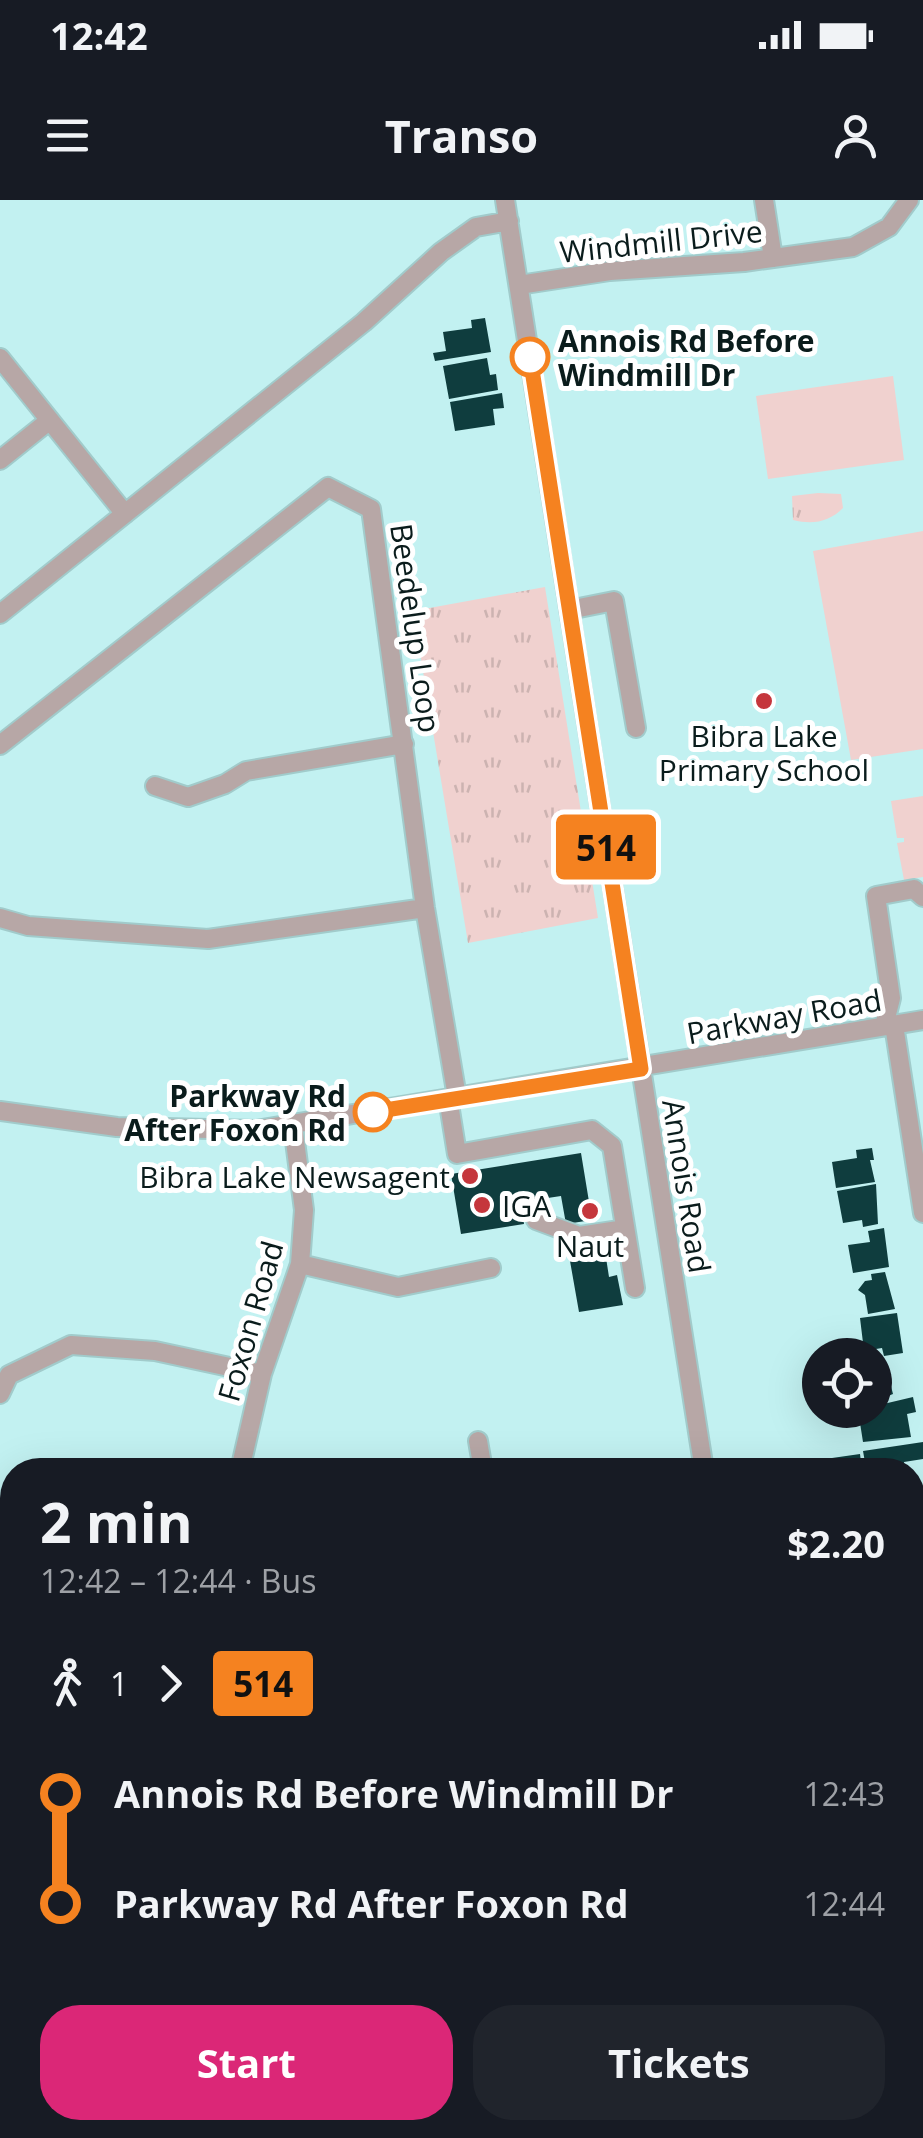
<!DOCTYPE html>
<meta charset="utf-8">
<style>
:root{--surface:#171b24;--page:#20242c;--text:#f1f3f6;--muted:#9ea1a6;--accent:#db2777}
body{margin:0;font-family:"Open Sans",sans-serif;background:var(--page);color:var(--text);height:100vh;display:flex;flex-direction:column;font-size:38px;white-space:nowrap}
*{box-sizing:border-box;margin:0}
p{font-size:32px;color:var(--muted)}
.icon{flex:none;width:55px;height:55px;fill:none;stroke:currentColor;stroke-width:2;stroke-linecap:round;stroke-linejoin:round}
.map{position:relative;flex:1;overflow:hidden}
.side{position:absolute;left:0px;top:1258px;width:925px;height:682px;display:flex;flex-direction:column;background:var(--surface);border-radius:40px 40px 0 0;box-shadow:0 10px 40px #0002}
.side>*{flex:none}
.badge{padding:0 20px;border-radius:8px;font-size:35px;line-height:65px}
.controls{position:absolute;left:802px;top:1138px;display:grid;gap:20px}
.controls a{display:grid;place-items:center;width:90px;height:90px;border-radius:50%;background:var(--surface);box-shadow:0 10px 40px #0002;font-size:50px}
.map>.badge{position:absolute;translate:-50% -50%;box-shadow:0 0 0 5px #fff}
.legs{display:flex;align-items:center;gap:15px;height:110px;padding:0 40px;font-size:32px}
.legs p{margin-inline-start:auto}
.overview{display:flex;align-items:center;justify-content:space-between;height:170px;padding:0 40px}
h1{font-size:55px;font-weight:700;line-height:75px}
.button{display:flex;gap:20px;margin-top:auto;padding:20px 40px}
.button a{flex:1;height:115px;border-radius:40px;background:var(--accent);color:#fff;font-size:40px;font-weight:700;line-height:115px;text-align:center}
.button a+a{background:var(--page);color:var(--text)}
ul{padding:0 40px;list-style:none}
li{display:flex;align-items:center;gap:35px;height:110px;font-size:38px}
li i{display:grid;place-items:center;width:15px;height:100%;margin:0 12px;background:currentColor}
li i::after{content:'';width:25px;height:25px;margin:-12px;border:8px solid;border-radius:50%;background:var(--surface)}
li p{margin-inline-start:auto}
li:first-child i{background:linear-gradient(#0000 50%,currentColor 0)}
li:last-child i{background:linear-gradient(currentColor 50%,#0000 0)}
.status{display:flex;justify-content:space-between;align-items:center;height:70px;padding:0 50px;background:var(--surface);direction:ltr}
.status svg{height:28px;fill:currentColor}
header{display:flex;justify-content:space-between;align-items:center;height:130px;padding:0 40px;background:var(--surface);font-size:45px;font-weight:700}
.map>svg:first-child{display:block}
.park{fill:url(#park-tufts)}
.garden{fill:#f0d1cf}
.building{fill:#0f3d3e}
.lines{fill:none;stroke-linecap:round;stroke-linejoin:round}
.minor-casing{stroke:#a1cbcb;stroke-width:22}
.minor{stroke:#b7a7a6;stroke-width:18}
.line-1-casing{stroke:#fff;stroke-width:22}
.line-1{stroke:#f58220;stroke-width:15}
.stop-1-dot{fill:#fff;stroke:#f58220;stroke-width:5}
.poi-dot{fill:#c5363c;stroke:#fff;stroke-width:4}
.labels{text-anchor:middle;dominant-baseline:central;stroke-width:10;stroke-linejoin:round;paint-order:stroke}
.street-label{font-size:30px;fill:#0a1c1c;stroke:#fff}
.stop-label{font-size:30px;font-weight:bold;fill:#0a1c1c;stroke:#fff;text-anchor:start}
.poi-label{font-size:30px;fill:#0a1c1c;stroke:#fff}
</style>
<div class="status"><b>12:42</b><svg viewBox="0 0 49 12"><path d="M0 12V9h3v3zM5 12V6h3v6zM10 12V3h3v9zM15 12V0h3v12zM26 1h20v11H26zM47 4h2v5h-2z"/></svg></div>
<header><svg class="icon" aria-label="menu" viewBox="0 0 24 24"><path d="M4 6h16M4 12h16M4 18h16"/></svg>Transo<svg class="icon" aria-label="person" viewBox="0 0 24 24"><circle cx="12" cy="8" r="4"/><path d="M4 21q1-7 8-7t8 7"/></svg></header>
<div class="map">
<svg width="923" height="1938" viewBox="0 0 923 1938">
<defs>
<pattern id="park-tufts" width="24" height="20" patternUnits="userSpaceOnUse" patternTransform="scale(2.5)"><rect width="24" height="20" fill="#f0d1cf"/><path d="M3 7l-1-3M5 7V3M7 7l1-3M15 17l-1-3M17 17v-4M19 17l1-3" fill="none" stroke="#ccb3b1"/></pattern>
</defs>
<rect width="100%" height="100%" fill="#c2f1f1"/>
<path class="park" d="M818 293 841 294 843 308C829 322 813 325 793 320L792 296Z
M545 387 598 718 468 743 413 411Z"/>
<path class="garden" d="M893 176 904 260 768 279 756 196Z
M923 331V549L851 560 813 351Z
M923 596V677L904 680 897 643 904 642V638H897L891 601Z"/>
<path class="building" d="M485 118 491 152 435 161 433 153 446 151 443 132 472 128 471 120Z
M487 158 490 175 496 174 498 190 449 199 443 166Z
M502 193 504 208 493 209 495 225 455 231 450 202Z
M872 948 874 960H870L875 982 836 988 832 962 857 958 856 950Z
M581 953 592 1020 566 1024 561 996 521 1002 524 1024 461 1034 451 974Z
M876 984 878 1024 863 1027 862 1020 843 1023 837 991Z
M884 1028 889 1067 853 1073 848 1045 870 1042 868 1031Z
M603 1038 609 1077 617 1075 623 1105 579 1112 567 1044Z
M885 1072 895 1109 868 1114 865 1095 858 1090 865 1081 872 1080 871 1074Z
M897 1113 903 1153 884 1156 882 1148 864 1151 860 1118Z
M875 1162H878L879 1168 886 1167 893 1194 875 1201Z
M913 1197 916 1212 907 1214 911 1237 863 1242 858 1210H875V1206Z
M923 1242V1259L904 1262 905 1270H878L877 1266 866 1268 863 1251Z
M860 1254 862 1270H834L832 1258Z
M923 1286V1325L912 1327V1287Z
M923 1329V1369L912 1370V1331Z
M923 1373V1409L912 1410V1391H917L914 1374Z
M923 1661V1703L915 1704 912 1663Z
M738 1928H790L791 1938H739Z"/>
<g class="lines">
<g class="minor-casing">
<path id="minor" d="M505 0 704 1270
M764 0 773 58
M519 85 610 71 744 62 853 47 889 27 909 0
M0 158 125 314
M0 260 50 220
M569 410 614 401 636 528
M0 414 364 122 441 52 476 27 509 21
M0 545 328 287 371 309 425 708 457 897
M155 586 188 597 225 584 246 571 404 544
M0 718 28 726 208 739 425 708
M894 825 923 1013
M884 826 891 798 876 696 914 689 923 697
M448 898 457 954 592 930 612 946 635 1088
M0 911 117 927 256 930 923 820
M536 1020 579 1036 625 1029
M300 1064 398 1087 491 1068
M0 1194 9 1175 71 1145 155 1151 262 1174
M478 1241 483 1270
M240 1270 262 1174 300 1064 304 1010 293 926
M0 1310 12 1330
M912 1516 923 1515
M912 1739 923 1738
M0 1740 12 1753
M55 1928 56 1938
M391 1928V1938
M829 1928 831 1938
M607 1938 610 1928"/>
</g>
<use href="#minor" class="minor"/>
</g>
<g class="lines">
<g class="line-1-casing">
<path id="line-1" d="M373 912 641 869 530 157"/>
</g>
<use href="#line-1" class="line-1"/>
</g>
<g class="stop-1-dot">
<circle cx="530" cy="157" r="18"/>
<circle cx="373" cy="912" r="18"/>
</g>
<g class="poi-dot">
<circle cx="764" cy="501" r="10"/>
<circle cx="470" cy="976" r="10"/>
<circle cx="482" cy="1005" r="10"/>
<circle cx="590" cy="1011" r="10"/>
</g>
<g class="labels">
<g class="street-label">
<text transform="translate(661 41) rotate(-6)">Windmill Drive</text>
<text transform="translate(416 428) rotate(82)">Beedelup Loop</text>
<text transform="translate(784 816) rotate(-10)">Parkway Road</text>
<text transform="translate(687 986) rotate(81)">Annois Road</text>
<text transform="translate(250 1121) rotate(-74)">Foxon Road</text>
</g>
<g class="stop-label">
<text x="558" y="140">Annois Rd Before<tspan x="558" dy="34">Windmill Dr</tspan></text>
<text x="346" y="895" text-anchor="end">Parkway Rd<tspan x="346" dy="34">After Foxon Rd</tspan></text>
</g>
<g class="poi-label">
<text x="764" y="535">Bibra Lake<tspan x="764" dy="34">Primary School</tspan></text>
<text x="450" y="976" text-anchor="end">Bibra Lake Newsagent</text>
<text x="502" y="1005" text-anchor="start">IGA</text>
<text x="590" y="1045">Naut</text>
</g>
</g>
</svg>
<div class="controls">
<a><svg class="icon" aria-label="locate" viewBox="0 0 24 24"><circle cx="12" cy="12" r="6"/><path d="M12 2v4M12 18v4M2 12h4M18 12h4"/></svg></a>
</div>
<b class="badge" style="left:606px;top:647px;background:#f58220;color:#111">514</b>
<section class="side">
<div class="overview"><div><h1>2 min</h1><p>12:42 – 12:44 · Bus</p></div><b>$2.20</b></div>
<div class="legs"><svg class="icon" aria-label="walk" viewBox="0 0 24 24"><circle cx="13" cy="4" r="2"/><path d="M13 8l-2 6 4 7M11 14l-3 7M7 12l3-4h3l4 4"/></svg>1<svg class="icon" aria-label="forward" viewBox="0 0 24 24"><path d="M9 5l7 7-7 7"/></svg><b class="badge" style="background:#f58220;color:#111">514</b></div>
<ul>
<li><i style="color:#f58220"></i><b>Annois Rd Before Windmill Dr</b><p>12:43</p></li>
<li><i style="color:#f58220"></i><b>Parkway Rd After Foxon Rd</b><p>12:44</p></li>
</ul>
<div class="button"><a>Start</a><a>Tickets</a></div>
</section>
</div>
